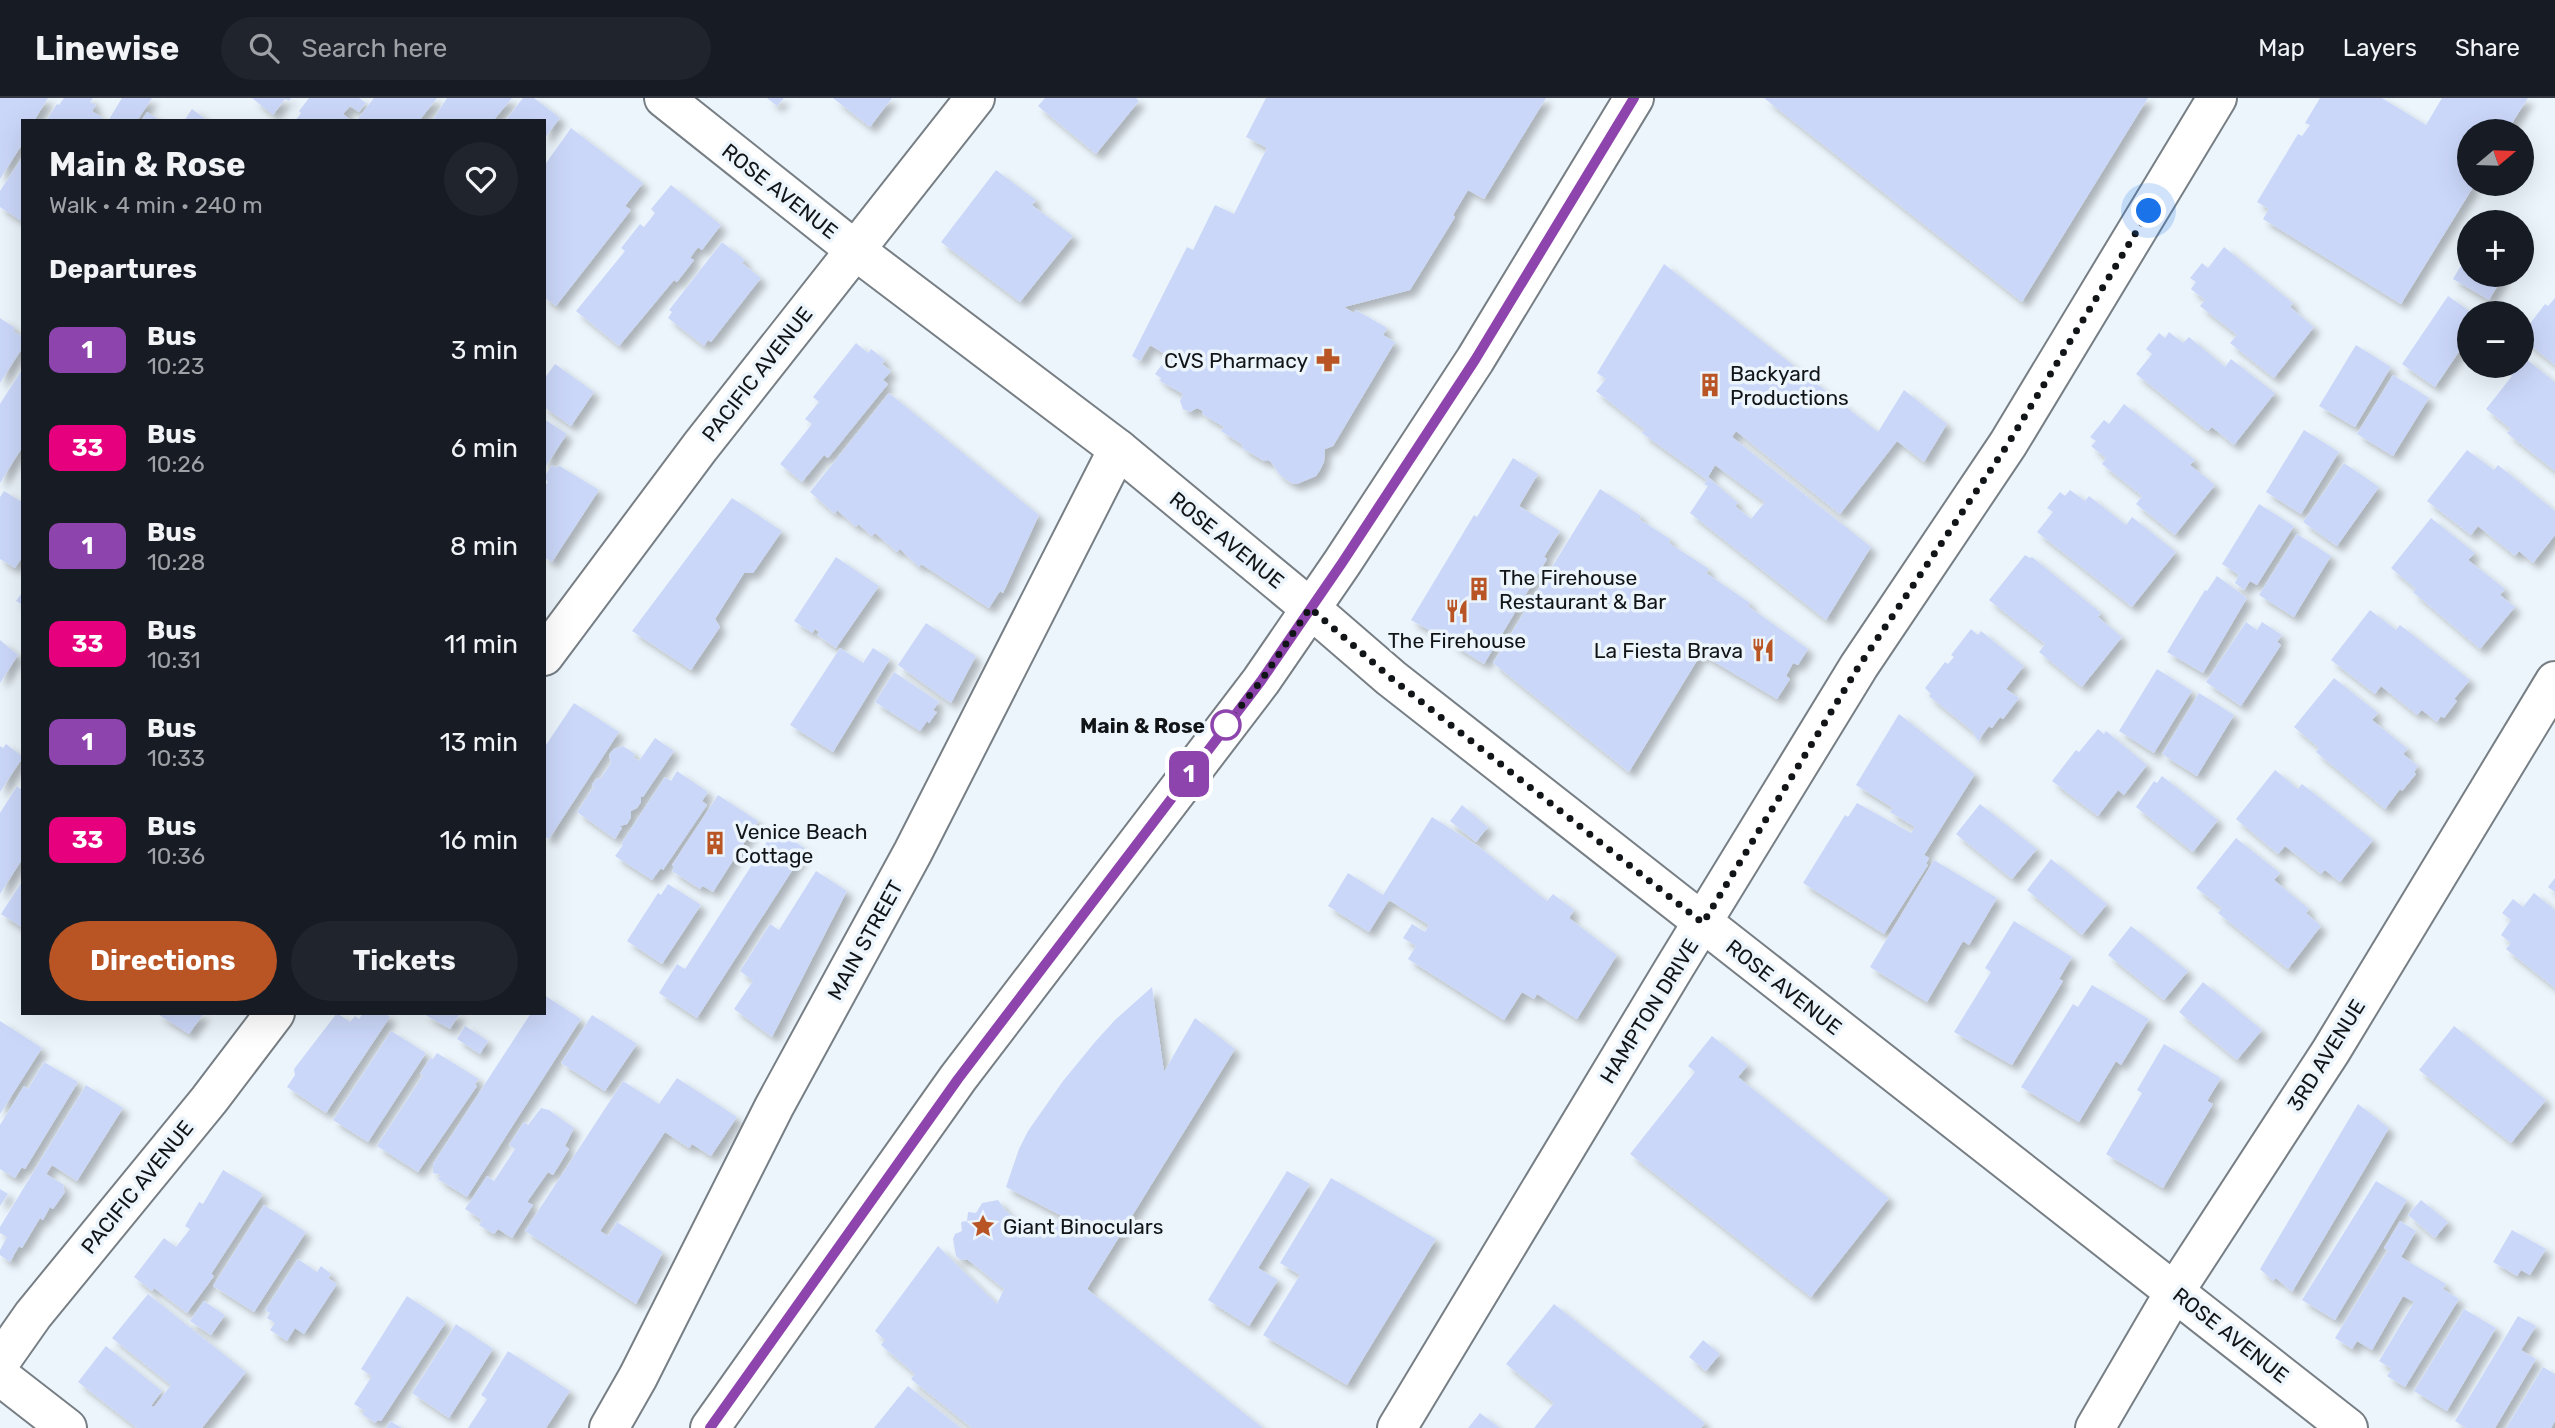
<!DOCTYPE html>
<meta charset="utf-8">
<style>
:root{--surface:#171b24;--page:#20242c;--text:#f1f3f6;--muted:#9ea1a6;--line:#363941;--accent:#b95424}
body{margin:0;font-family:Rubik,sans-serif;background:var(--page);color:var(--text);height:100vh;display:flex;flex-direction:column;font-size:26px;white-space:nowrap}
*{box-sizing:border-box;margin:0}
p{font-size:23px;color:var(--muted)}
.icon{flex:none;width:38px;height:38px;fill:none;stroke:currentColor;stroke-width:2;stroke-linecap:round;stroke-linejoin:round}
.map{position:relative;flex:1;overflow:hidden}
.details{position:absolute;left:21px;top:21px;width:525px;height:896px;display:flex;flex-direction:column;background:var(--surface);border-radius:0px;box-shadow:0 7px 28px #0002}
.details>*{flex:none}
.badge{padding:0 14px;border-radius:10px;font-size:24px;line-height:46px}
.needle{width:46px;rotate:71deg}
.buttons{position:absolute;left:2457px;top:21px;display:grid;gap:14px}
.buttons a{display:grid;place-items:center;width:77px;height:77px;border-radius:50%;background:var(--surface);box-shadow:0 7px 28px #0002;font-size:35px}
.you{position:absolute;width:35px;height:35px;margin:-18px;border:5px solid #fff;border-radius:50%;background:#1a73e8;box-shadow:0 0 0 10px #1a73e833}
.map>.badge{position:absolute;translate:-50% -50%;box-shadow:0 0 0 4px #fff}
h2{padding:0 28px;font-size:26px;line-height:63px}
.round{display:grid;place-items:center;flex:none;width:74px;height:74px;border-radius:37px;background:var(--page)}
.head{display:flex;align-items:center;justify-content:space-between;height:119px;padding:0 28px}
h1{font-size:33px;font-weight:700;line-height:52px}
.cta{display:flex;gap:14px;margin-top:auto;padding:14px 28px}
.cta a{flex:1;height:80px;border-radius:42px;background:var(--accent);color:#fff;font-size:28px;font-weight:700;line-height:80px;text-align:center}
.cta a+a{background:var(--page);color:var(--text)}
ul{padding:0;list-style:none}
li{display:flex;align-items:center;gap:21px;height:98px;padding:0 28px}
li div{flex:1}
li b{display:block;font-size:26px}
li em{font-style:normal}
li .badge{min-width:77px;font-weight:700;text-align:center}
header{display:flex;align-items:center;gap:42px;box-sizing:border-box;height:98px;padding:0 35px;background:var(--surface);border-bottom:2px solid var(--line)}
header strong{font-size:33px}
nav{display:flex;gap:38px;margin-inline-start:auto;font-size:24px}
.search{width:490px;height:63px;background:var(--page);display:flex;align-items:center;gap:18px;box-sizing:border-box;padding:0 24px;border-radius:38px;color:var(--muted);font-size:26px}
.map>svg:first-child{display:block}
.building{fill:#cbd7f9;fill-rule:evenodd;filter:url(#shadow)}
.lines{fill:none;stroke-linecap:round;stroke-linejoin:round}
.street-casing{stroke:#777f85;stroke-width:42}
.secondary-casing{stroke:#777f85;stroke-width:42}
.street{stroke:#fff;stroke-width:38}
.secondary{stroke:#fff;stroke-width:38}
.line-casing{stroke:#fff;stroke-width:16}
.line{stroke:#8e44ad;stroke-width:10}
.walk{stroke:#121518;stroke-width:7;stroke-dasharray:0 12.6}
.stop-dot{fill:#fff;stroke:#8e44ad;stroke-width:3.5}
.labels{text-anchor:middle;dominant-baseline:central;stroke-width:7;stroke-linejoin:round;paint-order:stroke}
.street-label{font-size:21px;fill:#121518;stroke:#ecf5fc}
.poi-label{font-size:21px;fill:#121518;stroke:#ecf5fc;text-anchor:start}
.stop-label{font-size:21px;font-weight:bold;fill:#121518;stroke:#ecf5fc;text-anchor:end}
</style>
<header>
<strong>Linewise</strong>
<div class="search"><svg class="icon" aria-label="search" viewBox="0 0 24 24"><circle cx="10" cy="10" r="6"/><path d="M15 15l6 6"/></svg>Search here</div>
<nav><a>Map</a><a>Layers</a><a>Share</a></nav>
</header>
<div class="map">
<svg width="2555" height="1330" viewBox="0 0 2555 1330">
<defs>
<filter id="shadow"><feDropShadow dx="6" dy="6" stdDeviation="3.5" flood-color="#0004"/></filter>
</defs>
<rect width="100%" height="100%" fill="#ecf5fc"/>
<path class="building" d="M0 0H48L34 23H23V45L0 81Z
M64 0H93L90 4 96 7 92 13 103 20 101 23H46L57 6 59 7Z
M122 0H152L137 23H108Z
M252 0H291L289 3 285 1 273 17Z
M309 0H359L366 5 359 14 350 8 343 16 352 23H295L301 15 299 13Z
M374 0H437L419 23H356Z
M447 0H512L493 23H432Z
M523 0H534L560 20 544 41V23H505Z
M767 0H784L777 8Z
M833 0H892L870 29Z
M1045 0H1136L1139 3 1096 56 1038 8Z
M1266 0H1546L1484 101 1468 92 1453 117 1455 119 1410 192 1344 209 1354 215 1356 212 1387 230 1383 237 1395 244 1333 348 1325 351 1324 364 1320 372 1316 378 1297 386 1291 385 1280 377 1271 364 1268 362 1264 363 1242 350 1243 347 1221 333 1224 329 1202 316 1203 313 1197 310 1190 314 1183 311 1180 303 1183 296 1160 283 1161 280 1155 276 1168 258 1150 247 1140 263 1132 258 1187 149 1193 152 1215 107 1234 116 1267 50 1246 39Z
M1764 0H2148L2022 204Z
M2320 0H2382L2426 27 2442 0H2528L2507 33H2469V86H2475L2401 206 2263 121 2269 111 2257 104 2298 36 2302 38 2310 27 2305 25Z
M192 11 208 23H184Z
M147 14 161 23H141Z
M571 30 643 85 625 108 631 112 556 208 544 199V68Z
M23 58V124L0 109V93Z
M996 72 1036 102 1032 107 1073 138 1020 204 941 144Z
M671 87 721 127 702 152 698 149 690 160 694 162 677 184 674 182 619 248 576 213 625 153 621 150 640 126 644 129 655 115 651 111Z
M722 144 745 162 742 165 761 180 711 244 708 242 704 248 668 220 672 214 669 212Z
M2224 149 2293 205 2290 209 2314 229 2274 280 2230 245 2237 237 2200 208 2205 202 2191 191 2196 184 2190 180 2202 165 2208 170Z
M2469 154V177H2504L2489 202 2453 181Z
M1664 166 1878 334 1904 292 1947 326 1924 364 1897 343 1840 416 1736 333 1732 339 1871 449 1826 522 1690 415 1708 388 1704 386 1707 382 1642 335 1645 332 1596 293 1606 281 1597 275ZM1715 367 1765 404 1751 421 1735 408 1738 405 1708 379Z
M2448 198 2472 215H2469L2467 222 2469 224V239L2435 289 2402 266Z
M2555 200V267L2522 241V236L2545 206 2548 208Z
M0 220 15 230 13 233 23 239V249L0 285Z
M2169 234 2183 245 2189 239 2225 269 2231 261 2275 295 2234 347 2212 329 2208 333 2136 276 2152 256 2146 251 2159 235 2165 240Z
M856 245 868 255 871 251 885 262 882 266 891 273 883 282 888 286 828 360 824 357 802 384 780 366 812 326 805 321 819 304 813 299Z
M2356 247 2391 269 2355 329 2319 308Z
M2522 261H2526L2555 284V373L2507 335 2511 331 2486 311 2512 278 2507 274 2512 268H2522Z
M555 266 594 294 571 328 544 309V281Z
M23 270V348L0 385V306Z
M2393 277 2429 300 2393 358 2357 336Z
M889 295 1039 417 1003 495 1000 493 989 510 921 466 919 469 900 451 897 454 875 435 872 438 858 426 856 429 837 412 835 416 810 394Z
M2124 306 2195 362 2190 367 2215 387 2175 437 2136 406 2142 398 2102 366 2106 360 2091 348 2096 343 2090 339 2104 322 2109 326Z
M544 321 567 336 544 371Z
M2304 332 2339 354 2301 416 2266 394Z
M2467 352 2494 372 2498 367 2555 413V437L2533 465 2519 453 2515 458 2478 428 2471 437 2427 403Z
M1513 360 1538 376 1519 408 1560 433 1544 459 1547 461 1484 566 1452 546 1454 543 1443 536 1441 539 1411 522 1474 417 1477 419Z
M2344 365 2379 389 2337 448 2303 424Z
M552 367 557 370 558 367 599 392 552 464 544 459V389L548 384 544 379Z
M1600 391 1641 418 1639 421 1670 441 1669 445 1709 471 1706 475 1750 505 1748 508 1808 551 1798 567 1793 565 1786 578 1790 581 1777 601 1701 556 1629 674 1493 565Z
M2070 392 2085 403 2089 398 2126 427 2132 419 2176 454 2132 509 2037 434 2053 414 2047 410 2060 394 2065 398Z
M4 393 20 403 23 399V458L15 470 0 461V399Z
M732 400 782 433 753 475H744L715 521 720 529 691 572 632 533Z
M2259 406 2294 428 2257 487 2250 483 2244 492 2235 485 2239 477 2222 466Z
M2431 420 2475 455 2468 462 2505 491 2500 497 2515 509 2480 551 2413 494 2416 491 2391 470Z
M2297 436 2331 458 2294 519 2259 497Z
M2025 457 2030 460 2032 459 2101 515 2098 519 2122 539 2082 589 2039 554 2045 546 1989 502Z
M836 459 879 488 836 550 817 537 819 534 815 531 812 535 794 523Z
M2217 478 2247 500 2203 575 2167 554 2205 492 2207 493Z
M23 493V507L16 503Z
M2370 512 2396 532 2400 527 2470 582 2454 601 2457 603 2444 620 2441 618 2437 624 2422 612 2417 617 2381 588 2375 596 2331 562Z
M2246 524 2257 532 2262 524 2282 537 2277 544 2281 547 2241 608 2206 584Z
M926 525 976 558 951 605 898 567Z
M1971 531 1978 537 1981 533 2024 568 2006 591 2019 600 2003 621 2000 619 1992 630 1989 628 1978 643 1972 633 1929 598 1931 596 1925 590 1945 564 1948 566 1954 559 1951 557Z
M0 542 18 557 0 585Z
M840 550 863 565 873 550 890 561 833 654 790 627Z
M2157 571 2192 593 2154 655 2119 633Z
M894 574 939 604 933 612 937 614 929 625 927 623 920 633 875 604Z
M2334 580 2378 615 2372 622 2408 651 2403 656 2418 668 2414 674 2416 676 2402 693 2400 691 2385 711 2316 654 2319 650 2294 629Z
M2199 595 2234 617 2197 678 2162 656Z
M574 605 619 634 549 741 544 738V650Z
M1899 616 1975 676 1924 757 1929 760 1926 766 1928 767 1884 836 1803 785 1845 717 1848 719 1857 705 1911 735 1915 729 1890 714 1893 710 1856 687Z
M2098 631 2104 636 2106 633 2147 667 2124 697 2118 692 2098 718 2052 683 2076 652 2079 654Z
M655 640 674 653 643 699 641 698V704L637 710 631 713V719L627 726 620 728 622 730 615 741 577 714 592 691 594 692 592 687 596 681 601 680 611 665 609 657 614 651 623 648 635 656 633 659 639 663Z
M6 646 23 659 0 694V648L3 650Z
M2275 672 2298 691 2302 686 2373 742 2340 784 2325 772 2321 776 2285 748 2278 756 2236 721Z
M677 673 708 694 702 703 707 707 663 772 661 770 652 782 615 758 623 747 621 746 665 679 671 683Z
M2162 678 2218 722 2193 754 2136 709 2154 683 2157 685Z
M23 687V760L0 796V715L17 688 20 691Z
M718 697 758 723 713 794 703 788 700 791 672 773 674 769 672 767Z
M1980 706 2037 751 2012 781 1956 736Z
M1462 707 1488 729 1476 744 1450 723Z
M1432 719 1478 748 1547 803 1553 796 1574 812 1569 820 1617 857 1577 921 1537 896 1534 901 1522 894 1504 922 1408 861 1416 848 1403 840 1412 826 1425 834 1429 827 1389 802 1369 834 1328 808 1348 775 1383 797Z
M775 731 806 751 697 920 659 895 677 866 685 871Z
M2236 740 2280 775 2274 782 2309 811 2306 815 2321 828 2288 871 2218 815 2222 810 2196 790Z
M2051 761 2107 806 2082 837 2027 792Z
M1934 762 1997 800 1969 847 1963 843 1927 904 1870 869Z
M816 773 847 793 772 939 734 911 753 883 740 873 770 826 779 832Z
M2555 780V794L2548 789Z
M23 782V830L1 816Z
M668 786 701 807 662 866 627 843 658 795 661 797Z
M2534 795 2555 812V890L2506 851 2511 845 2501 837 2511 822 2502 815 2513 801 2523 809Z
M2014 823 2072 859 2059 881 2063 883 2012 967 1954 934 1991 874 1985 870Z
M2131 828 2188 873 2164 902 2108 857Z
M2203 884 2262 932 2237 962 2179 914Z
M2092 887 2149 921 2121 967 2116 963 2079 1024 2021 989 2073 906 2078 909Z
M1152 889 1164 974 1195 920 1235 951 1087 1191 1263 1330H972L911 1281 915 1276 881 1247 885 1242 875 1233 938 1148 997 1206 1004 1191 967 1161 961 1162 956 1158 953 1141 955 1136 962 1133 961 1124 967 1123 968 1114 976 1115 982 1105 998 1102 1006 1113 1044 1141 1062 1118 1006 1089 1019 1051 1028 1033 1063 983 1095 944 1115 922Z
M544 897 581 921 467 1099 438 1081 441 1077 433 1075V1066L531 915H544Z
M156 915H204L189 936Z
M337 915 350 924 355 918 359 921 363 915H384L390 919 326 1015 287 989 295 977 294 971Z
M422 915H460L450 931Z
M592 917 637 946 605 993 561 965Z
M0 923 42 950 0 1016Z
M465 928 488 943 480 956 457 941Z
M2454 928 2546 1002 2511 1045 2419 972Z
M391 933 426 955 368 1044 333 1022Z
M1712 938 1748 967 1738 979 1889 1100 1811 1199 1630 1056 1695 974 1688 968Z
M2164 946 2221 980 2207 1003 2213 1006 2163 1090 2106 1056 2142 995 2137 992Z
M437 955 479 981 475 986 477 988 418 1074 377 1048 423 977 420 976 430 960 433 961Z
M44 964 78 984 25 1071 22 1069 15 1080 0 1071V1027L24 988 28 991Z
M677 980 737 1019 711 1058 692 1046 689 1050 665 1034 600 1133 608 1138 617 1124 663 1154 636 1206 525 1133 623 983 659 1006Z
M86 987 123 1010 77 1083 52 1067 46 1076 64 1087 63 1090 65 1094 53 1111 50 1109 43 1122 40 1120 22 1150 19 1148 10 1164 0 1157V1152L7 1139 0 1135V1129Z
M2358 1006 2389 1030 2292 1194 2276 1180 2273 1183 2260 1171Z
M541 1010 549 1012 574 1030 565 1048 569 1051 553 1077 548 1074 527 1104 533 1107 512 1140 498 1131 494 1136 479 1127 482 1122 465 1111 487 1078 494 1083 515 1051 509 1047 524 1024 528 1027Z
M223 1072 263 1096 211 1176 214 1178 187 1215 154 1190 152 1193 134 1179 164 1140 176 1149 190 1131 185 1128 199 1104 203 1106Z
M1287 1073 1310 1086 1258 1170 1278 1182 1249 1228 1208 1202Z
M1331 1080 1436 1141 1347 1287 1263 1237 1300 1177 1280 1165Z
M2376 1083 2407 1102 2335 1222 2302 1202Z
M0 1091 8 1096 0 1108Z
M2421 1102 2448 1124 2435 1140 2408 1117Z
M264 1107 306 1134 254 1214 213 1188Z
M2400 1123 2416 1133 2401 1159 2446 1186 2443 1191 2459 1201 2405 1289 2387 1278 2392 1271 2379 1263 2414 1204 2403 1198 2372 1252 2357 1243 2352 1251 2335 1240 2388 1152 2384 1150Z
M2512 1132 2546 1151 2530 1177 2521 1172 2517 1178 2493 1164Z
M298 1161 317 1174 321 1168 331 1176 328 1180 337 1186 304 1236 295 1230 287 1243 270 1232 275 1225 267 1220 270 1215 265 1212Z
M148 1196 246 1274 202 1330H137L78 1284 106 1248 162 1293 151 1308 154 1309 171 1287 112 1240Z
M407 1198 446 1224 381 1323 378 1322 375 1325 362 1316 365 1313 354 1306 372 1278 361 1271Z
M204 1203 225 1217 211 1237 190 1223Z
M1554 1206 1705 1325 1701 1330H1534L1554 1305 1506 1266Z
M2464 1211 2496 1230 2447 1313 2414 1293Z
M2518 1218 2536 1228 2521 1252 2536 1261 2495 1330H2466L2455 1323Z
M456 1226 493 1251 449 1320 412 1295Z
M1703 1242 1720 1256 1706 1273 1689 1259Z
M508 1253 570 1293 546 1330H468L487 1301 481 1297Z
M2543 1269 2555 1276V1323L2551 1330H2506Z
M908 1288 961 1330H874Z
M1480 1315 1500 1330H1468Z
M390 1323 402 1330H386Z"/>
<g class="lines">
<g class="street-casing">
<path id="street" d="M664 0 855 152
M0 1278 67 1330
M609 1330 638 1279 774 1009 913 754 1118 351
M1397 1330 1676 867 1859 568 2008 346 2217 0
M2095 1330 2175 1193 2331 953 2555 583"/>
</g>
<g class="secondary-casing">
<path id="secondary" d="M855 152 1118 351 1310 510 1391 580 2348 1330
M544 558 700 349 975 0
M0 1264 33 1217 209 1002 275 915
M710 1330 958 980 1261 583 1342 465 1475 262 1634 0"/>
</g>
<use href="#street" class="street"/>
<use href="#secondary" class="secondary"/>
</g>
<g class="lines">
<g class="line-casing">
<path id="line" d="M710 1330 958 981 1261 583 1342 465 1475 262 1634 0"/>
</g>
<use href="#line" class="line"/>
<path class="walk" d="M1226 627 1261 583 1310 510 1391 580 1703 825 1859 568 2008 346 2149 113"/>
</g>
<defs>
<g id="pharmacy-bare" transform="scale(1.89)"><path d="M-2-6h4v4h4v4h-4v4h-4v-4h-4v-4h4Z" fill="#b95424" stroke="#ecf5fc" stroke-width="2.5" paint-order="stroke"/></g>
<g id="building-bare" transform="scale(1.89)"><path d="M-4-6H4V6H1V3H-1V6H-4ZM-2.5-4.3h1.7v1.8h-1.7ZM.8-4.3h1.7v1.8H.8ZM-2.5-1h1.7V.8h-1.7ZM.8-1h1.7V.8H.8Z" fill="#b95424" stroke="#ecf5fc" stroke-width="2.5" paint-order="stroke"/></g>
<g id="restaurant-bare" transform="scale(1.89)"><path d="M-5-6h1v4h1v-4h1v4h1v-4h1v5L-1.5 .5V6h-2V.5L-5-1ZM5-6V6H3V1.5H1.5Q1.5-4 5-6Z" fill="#b95424" stroke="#ecf5fc" stroke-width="2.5" paint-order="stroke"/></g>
<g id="sight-bare" transform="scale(1.89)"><path d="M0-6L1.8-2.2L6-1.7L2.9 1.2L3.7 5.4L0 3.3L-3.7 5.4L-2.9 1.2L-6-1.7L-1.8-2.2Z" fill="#b95424" stroke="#ecf5fc" stroke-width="2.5" paint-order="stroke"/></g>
</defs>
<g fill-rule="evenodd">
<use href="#pharmacy-bare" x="1328" y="262"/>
<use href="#building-bare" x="1710" y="287"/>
<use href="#building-bare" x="1479" y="491"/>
<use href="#restaurant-bare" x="1457" y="513"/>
<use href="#restaurant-bare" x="1763" y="552"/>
<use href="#building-bare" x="715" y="745"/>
<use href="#sight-bare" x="983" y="1128"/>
</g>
<circle class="stop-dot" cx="1226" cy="627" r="14"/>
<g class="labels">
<g class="street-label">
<text transform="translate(780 93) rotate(38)">ROSE AVENUE</text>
<text transform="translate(757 276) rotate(-52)">PACIFIC AVENUE</text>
<text transform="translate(1227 442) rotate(39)">ROSE AVENUE</text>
<text transform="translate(865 842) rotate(-61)">MAIN STREET</text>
<text transform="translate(1784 889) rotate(38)">ROSE AVENUE</text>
<text transform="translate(1649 913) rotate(-58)">HAMPTON DRIVE</text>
<text transform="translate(2326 957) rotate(-58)">3RD AVENUE</text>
<text transform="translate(137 1089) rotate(-51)">PACIFIC AVENUE</text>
<text transform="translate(2231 1237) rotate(38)">ROSE AVENUE</text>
</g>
<g class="poi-label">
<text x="1308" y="262" text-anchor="end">CVS Pharmacy</text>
<text x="1730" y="275">Backyard<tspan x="1730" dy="24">Productions</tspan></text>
<text x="1499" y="479">The Firehouse<tspan x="1499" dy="24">Restaurant &amp; Bar</tspan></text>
<text x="1457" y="542" text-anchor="middle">The Firehouse</text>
<text x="1743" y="552" text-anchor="end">La Fiesta Brava</text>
<text x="735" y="733">Venice Beach<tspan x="735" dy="24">Cottage</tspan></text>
<text x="1003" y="1128">Giant Binoculars</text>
</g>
<g class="stop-label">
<text x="1205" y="627">Main &amp; Rose</text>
</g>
</g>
</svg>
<div class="buttons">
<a><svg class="needle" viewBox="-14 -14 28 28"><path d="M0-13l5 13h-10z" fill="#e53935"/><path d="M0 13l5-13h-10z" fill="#9ea1a6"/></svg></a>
<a>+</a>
<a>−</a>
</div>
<div class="you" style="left:2149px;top:113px"></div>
<b class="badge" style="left:1189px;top:676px;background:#8e44ad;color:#fff">1</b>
<section class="details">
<div class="head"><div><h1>Main &amp; Rose</h1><p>Walk · 4 min · 240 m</p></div><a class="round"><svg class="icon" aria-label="heart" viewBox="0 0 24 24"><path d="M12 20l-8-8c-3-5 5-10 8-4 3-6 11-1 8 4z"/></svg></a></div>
<h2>Departures</h2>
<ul>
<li><span class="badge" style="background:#8e44ad;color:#fff">1</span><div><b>Bus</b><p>10:23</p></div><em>3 min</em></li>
<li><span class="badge" style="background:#e6007e;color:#fff">33</span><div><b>Bus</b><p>10:26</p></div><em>6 min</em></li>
<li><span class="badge" style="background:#8e44ad;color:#fff">1</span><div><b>Bus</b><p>10:28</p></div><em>8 min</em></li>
<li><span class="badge" style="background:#e6007e;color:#fff">33</span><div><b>Bus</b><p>10:31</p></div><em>11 min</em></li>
<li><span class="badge" style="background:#8e44ad;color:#fff">1</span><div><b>Bus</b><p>10:33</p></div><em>13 min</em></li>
<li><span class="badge" style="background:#e6007e;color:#fff">33</span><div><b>Bus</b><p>10:36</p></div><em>16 min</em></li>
</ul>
<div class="cta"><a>Directions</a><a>Tickets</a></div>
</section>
</div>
